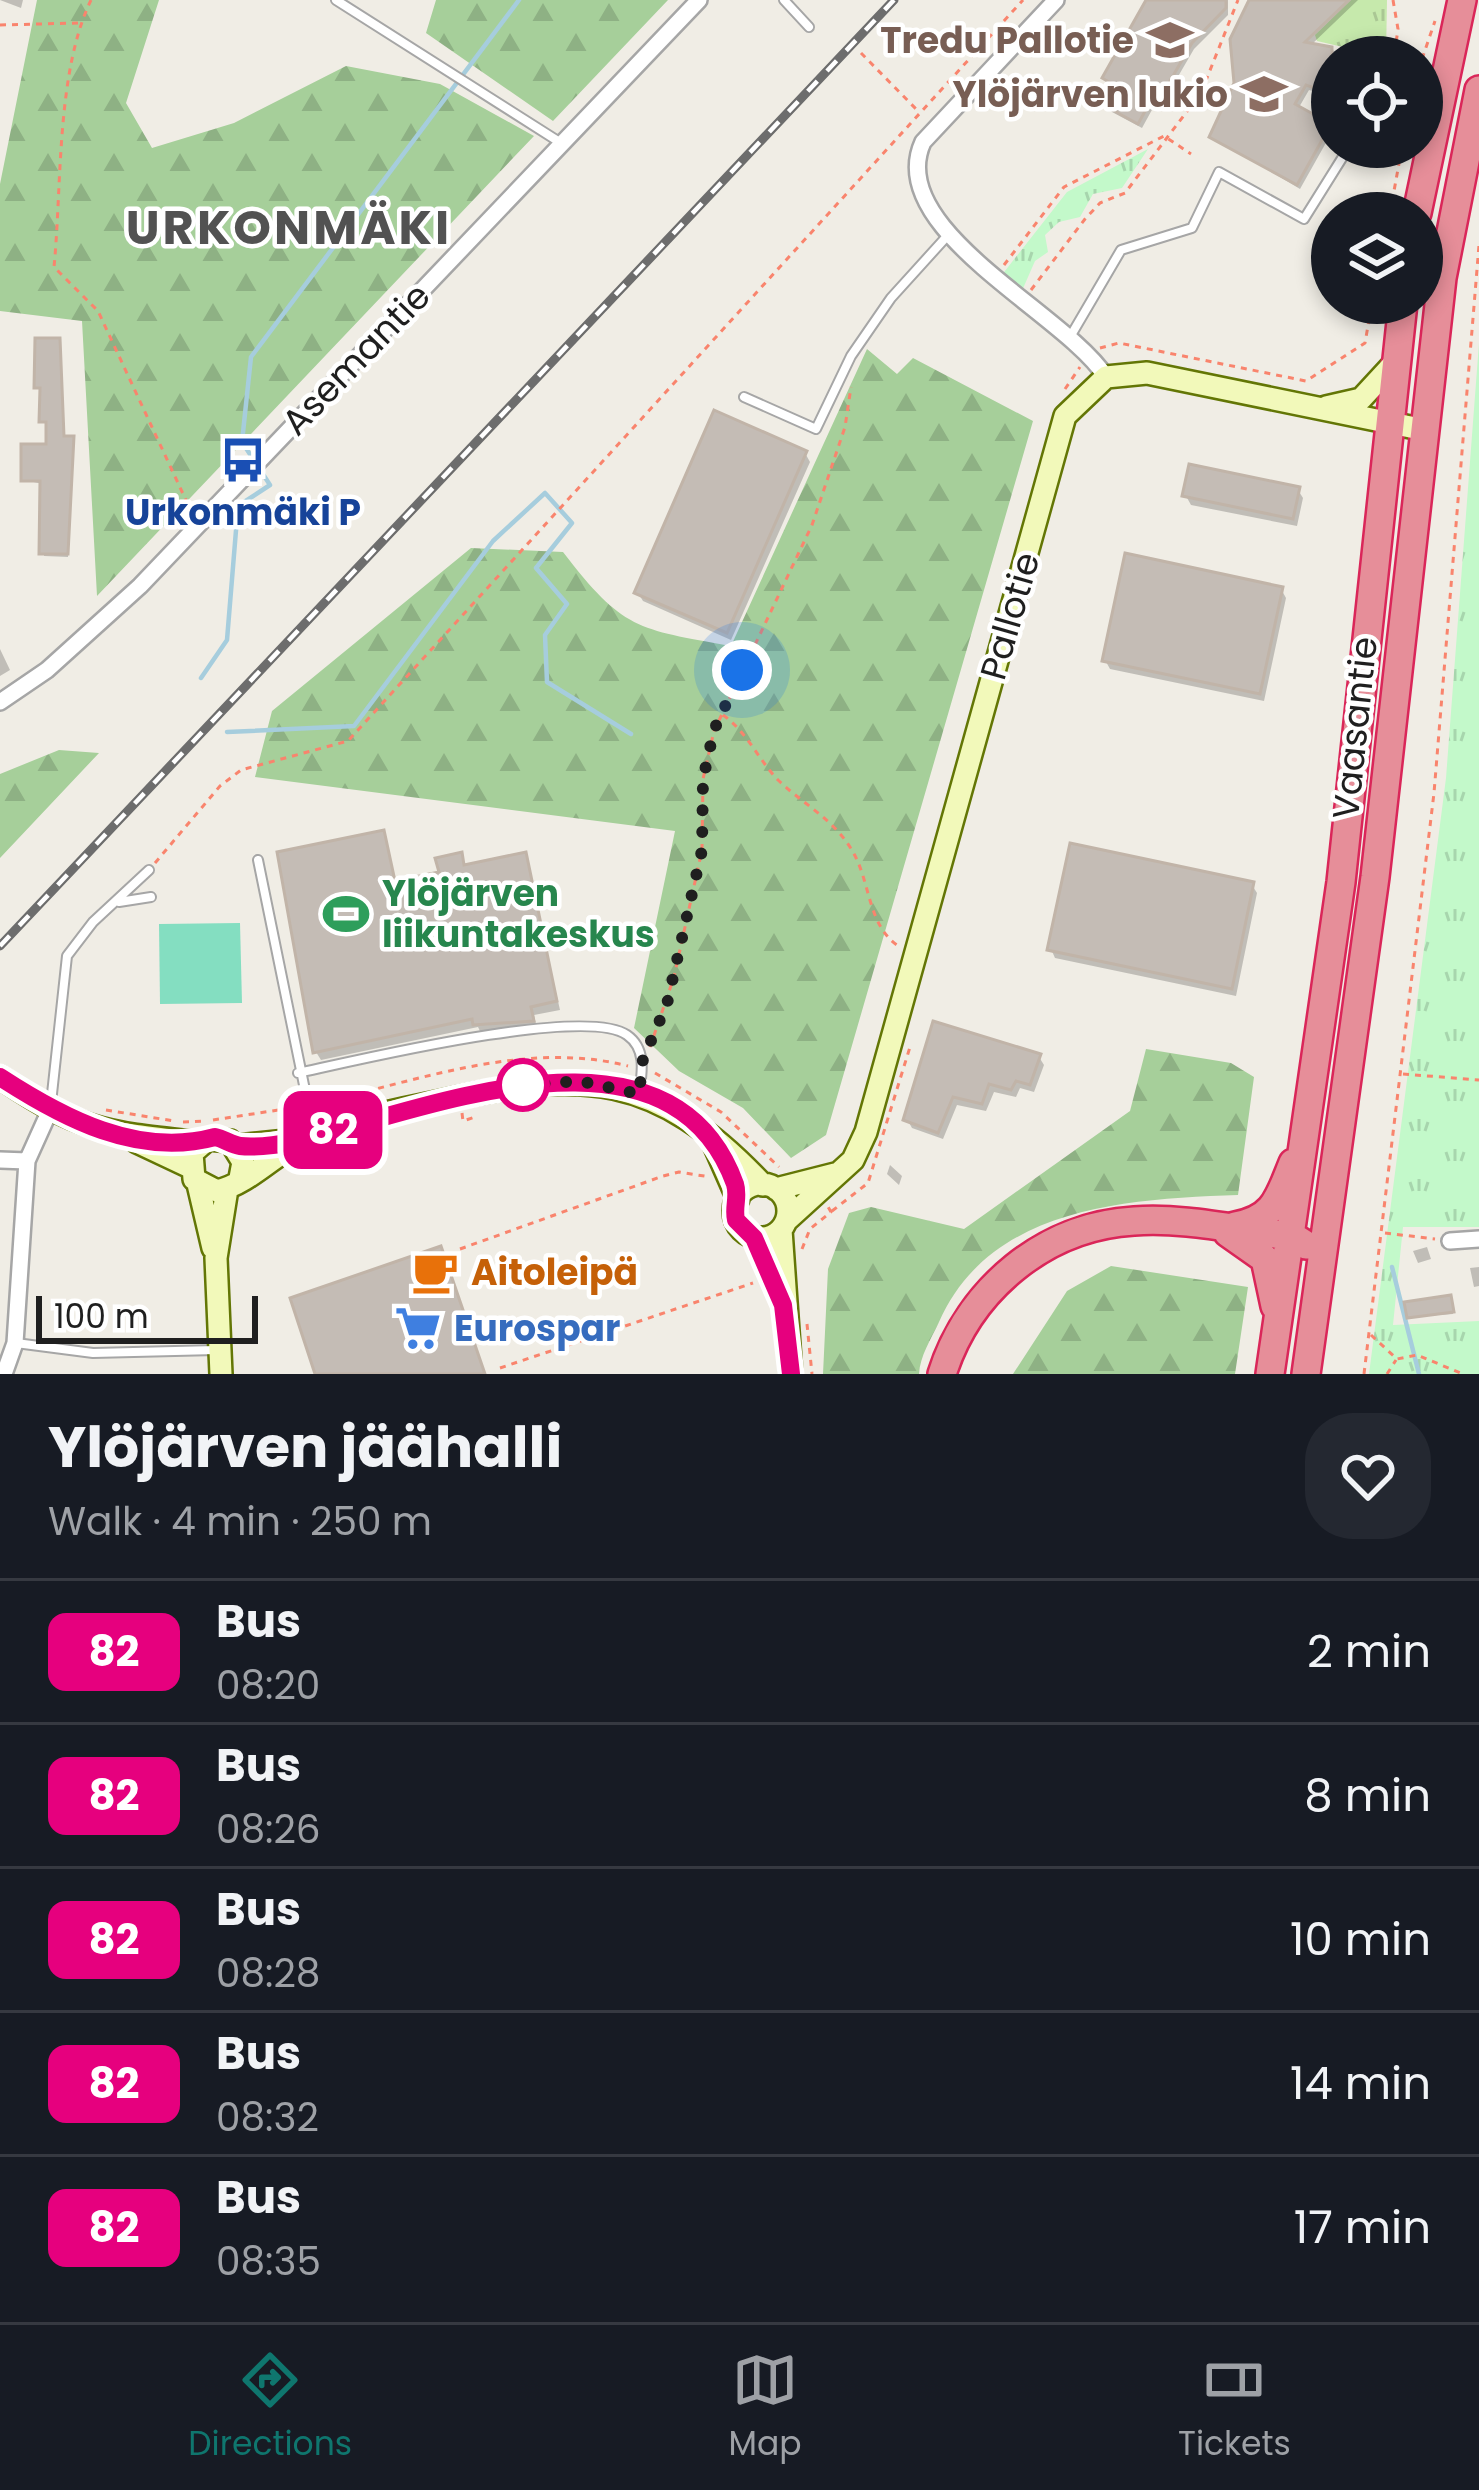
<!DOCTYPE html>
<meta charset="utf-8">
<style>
:root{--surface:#171b24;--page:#242831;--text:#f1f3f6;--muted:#9ea1a6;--line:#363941;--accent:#0f766e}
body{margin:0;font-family:Poppins,sans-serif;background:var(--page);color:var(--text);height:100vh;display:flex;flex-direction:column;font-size:45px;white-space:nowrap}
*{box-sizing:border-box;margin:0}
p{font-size:39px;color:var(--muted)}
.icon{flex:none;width:66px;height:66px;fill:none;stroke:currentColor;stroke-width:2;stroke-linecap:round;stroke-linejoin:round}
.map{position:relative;height:1374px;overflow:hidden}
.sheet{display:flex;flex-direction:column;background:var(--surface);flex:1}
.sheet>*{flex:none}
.badge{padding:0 24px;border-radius:18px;font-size:42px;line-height:78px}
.fabs{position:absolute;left:1311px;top:36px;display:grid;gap:24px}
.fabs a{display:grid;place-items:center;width:132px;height:132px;border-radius:50%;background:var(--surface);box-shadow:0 6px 18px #0003;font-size:60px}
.scale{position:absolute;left:36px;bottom:30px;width:222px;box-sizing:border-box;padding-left:12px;border:6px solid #1f1f1f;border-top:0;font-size:33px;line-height:42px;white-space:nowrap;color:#1f1f1f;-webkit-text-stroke:9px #fff;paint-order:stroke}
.you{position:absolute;width:60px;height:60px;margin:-30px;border:9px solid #fff;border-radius:50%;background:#1a73e8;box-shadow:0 0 0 18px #1a73e833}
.map>.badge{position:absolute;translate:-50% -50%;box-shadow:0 0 0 6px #fff}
.round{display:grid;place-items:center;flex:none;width:126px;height:126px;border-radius:48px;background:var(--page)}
.summary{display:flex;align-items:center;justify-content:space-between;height:204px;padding:0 48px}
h1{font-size:57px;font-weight:700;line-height:90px}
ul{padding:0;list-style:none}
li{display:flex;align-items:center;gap:36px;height:144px;padding:0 48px;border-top:3px solid var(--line)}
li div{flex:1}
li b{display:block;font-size:45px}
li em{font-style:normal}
li .badge{min-width:132px;font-weight:700;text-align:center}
.dock{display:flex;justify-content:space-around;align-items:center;height:168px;border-top:3px solid var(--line);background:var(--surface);font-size:33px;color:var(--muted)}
.dock a{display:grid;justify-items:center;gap:6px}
.dock .selected{color:var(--accent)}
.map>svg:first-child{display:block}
.grass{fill:url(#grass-tufts)}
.forest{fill:url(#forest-firs)}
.park{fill:url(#park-tufts)}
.pitch{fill:#84dec1}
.shadow{fill:#0003}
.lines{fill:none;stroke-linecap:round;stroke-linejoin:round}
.stream{stroke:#a6cddd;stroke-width:4.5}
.building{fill:#c4bcb5;stroke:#c1b4a8;stroke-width:3}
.lane-casing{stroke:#a6a6a6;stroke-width:12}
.street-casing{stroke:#a6a6a6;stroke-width:20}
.secondary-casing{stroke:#637605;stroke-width:26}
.highway-casing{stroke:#da2659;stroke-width:32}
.path{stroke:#f9846d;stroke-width:3;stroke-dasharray:6 6;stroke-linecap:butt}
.lane{stroke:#fff;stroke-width:8}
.street{stroke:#fff;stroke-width:15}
.secondary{stroke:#f2f9ba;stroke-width:21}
.highway{stroke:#e68e99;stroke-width:27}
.rail-casing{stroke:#6d6d6d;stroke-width:9}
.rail{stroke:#fff;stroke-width:4.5;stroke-dasharray:14;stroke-linecap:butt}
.line-casing{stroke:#fff;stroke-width:27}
.line{stroke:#e6007e;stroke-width:18}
.walk{stroke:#1f1f1f;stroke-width:12;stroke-dasharray:0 21.6}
.stop-dot{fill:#fff;stroke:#e6007e;stroke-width:6}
.labels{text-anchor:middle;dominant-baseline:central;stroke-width:9;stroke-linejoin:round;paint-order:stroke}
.education-label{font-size:36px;font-weight:bold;fill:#785e54;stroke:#fff;text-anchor:end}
.street-label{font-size:36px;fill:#1f1f1f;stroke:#fff}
.transit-label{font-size:36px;font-weight:bold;fill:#164399;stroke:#fff}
.leisure-label{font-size:36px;font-weight:bold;fill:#27864d;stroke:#fff;text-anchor:start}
.food-label{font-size:36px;font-weight:bold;fill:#c56008;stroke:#fff;text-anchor:start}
.shop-label{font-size:36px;font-weight:bold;fill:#366cbe;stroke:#fff;text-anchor:start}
.district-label{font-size:48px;font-weight:bold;letter-spacing:3px;fill:#525252;stroke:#fff}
</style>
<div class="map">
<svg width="1479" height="1374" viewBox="0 0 1479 1374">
<defs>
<pattern id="grass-tufts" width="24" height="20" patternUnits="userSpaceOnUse" patternTransform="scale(3)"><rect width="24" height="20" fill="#c6e9ac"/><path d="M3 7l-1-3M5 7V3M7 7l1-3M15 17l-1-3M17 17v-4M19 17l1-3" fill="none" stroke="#aac794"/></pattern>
<pattern id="forest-firs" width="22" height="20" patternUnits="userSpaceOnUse" patternTransform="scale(3)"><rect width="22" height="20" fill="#a6cf9a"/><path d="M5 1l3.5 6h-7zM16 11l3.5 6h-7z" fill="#8eb184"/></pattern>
<pattern id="park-tufts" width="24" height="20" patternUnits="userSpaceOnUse" patternTransform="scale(3)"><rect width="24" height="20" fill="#c3f9ca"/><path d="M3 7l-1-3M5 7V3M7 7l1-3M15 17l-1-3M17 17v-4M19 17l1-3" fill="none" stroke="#a7d5ad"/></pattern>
</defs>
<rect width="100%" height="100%" fill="#f0ede5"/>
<path class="grass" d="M1351 0H1387L1386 57 1317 41 1315 35Z"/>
<path class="forest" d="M37 0H159L126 103 152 148 234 123 346 66 440 84 534 136 97 596 82 321 0 311V184Z
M436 0H668L553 121 426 33Z
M867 349 897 374 913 358 1033 421 826 1135 791 1158 743 1108 679 1071 634 1028 675 831 255 777 272 711 471 548 563 552C623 630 637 629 731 646Z
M59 750 99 753 0 858V774Z
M1146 1049 1231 1063 1254 1077 1238 1195C1128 1199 990 1206 939 1322 931 1339 920 1356 919 1374H823L828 1269 849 1213 871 1207 964 1229 1130 1111Z
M1111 1266 1248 1287 1235 1374H1013L1067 1291Z"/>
<path class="park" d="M1148 149 1122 188 1093 194 1080 217 1059 222 1045 235 1048 252 1035 261 1021 293 1001 276 1067 192Z
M1479 343V1227H1403L1393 1325 1479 1321V1374H1369L1446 778Z"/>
<path class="pitch" d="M240 923 242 1003 160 1004 159 924Z"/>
<path class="shadow" d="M0 0H23L21 8Z
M1149 0H1228V15L1194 49 1158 111 1153 108 1142 128 1112 112 1109 106 1118 89 1105 78Z
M1253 0H1358L1310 46 1365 57H1332V97L1309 90 1298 109 1332 132 1300 189 1212 136 1238 83Z
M60 345 64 439 74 443 68 557 44 556 43 484 24 480 49 447 43 391 37 387Z
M805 453 810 462 731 640 643 601 638 593Z
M1298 490 1303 498 1297 526 1191 505 1186 496Z
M1281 589 1286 598 1264 701 1110 669 1105 660Z
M0 649 10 670 0 676Z
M383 833 396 884 442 875 460 856 466 868 525 855 560 1010 534 1015 537 1029 481 1033 478 1027 321 1060 316 1052Z
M1252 885 1257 893 1236 996 1055 958 1051 949Z
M935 1025 1039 1057 1044 1065 1034 1092 1020 1088 1016 1097 994 1092 986 1111 957 1105 943 1139 912 1128 907 1119Z
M890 1165 902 1176 899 1185 887 1174Z
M1427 1247 1431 1259 1418 1263 1413 1251Z
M1479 1267V1286L1474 1287 1470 1268Z
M1451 1301 1453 1314 1409 1317Z"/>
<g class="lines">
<path class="stream" d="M201 678 227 640 238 506 270 485 242 442 251 357 519 0
M227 732 354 726 493 541 545 493 572 523 536 568 567 604 545 635 547 682 631 734
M1392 1267 1419 1374"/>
</g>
<path class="building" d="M1146 0H1226V8L1192 43 1155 107 1149 104 1138 124 1105 106 1116 86 1102 78Z
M1249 0H1349L1305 42 1332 47V94L1306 85 1295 104 1331 124 1297 185 1209 137 1234 83 1230 39Z
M35 338H60L64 436H74L68 554H39L40 481H21V444H46V422H39L40 388H34Z
M714 410 807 451 727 633 634 593Z
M1189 464 1300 487 1293 519 1182 496Z
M1125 553 1283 587 1260 694 1102 661Z
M384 830 395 881 439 872 435 858 462 852 464 865 526 852 557 1001 531 1007 534 1021 473 1025 472 1019 313 1053 277 852Z
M1070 843 1254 882 1232 989 1047 950Z
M933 1021 1041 1054 1030 1085 1016 1081 1011 1090 989 1084 982 1104 953 1097 938 1133 903 1120Z
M441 1246 485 1374H315L290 1298Z
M1451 1295 1454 1312 1407 1318 1404 1302Z"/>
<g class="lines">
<g class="lane-casing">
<path id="lane" d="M336 0 561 143
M784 0 809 27
M1070 337 1121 250 1192 228 1219 172 1304 219 1349 147
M744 397 816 429 851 356 891 298 949 234
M258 860 314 1134
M119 902 151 897
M298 1073C354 1061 585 1005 627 1035 647 1049 642 1073 639 1094
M51 1103 67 956 93 922 149 870
M16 1343 93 1353 216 1350"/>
</g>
<g class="street-casing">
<path id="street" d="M1056 0 923 142C883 229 1065 313 1106 377
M0 702 47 670 140 586 699 0
M0 1160 27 1161
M1450 1241 1479 1239
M4 1374 15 1343 27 1161 50 1110"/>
</g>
<g class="secondary-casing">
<path id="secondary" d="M1326 407 1361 399 1397 360
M0 1077C81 1132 106 1133 201 1143
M712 1140 738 1199
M137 1142 190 1167
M237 1146 296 1140
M240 1178 243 1162 230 1141 208 1139 192 1153 194 1179 217 1191C248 1184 275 1154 303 1140 343 1120 394 1111 437 1102 582 1069 656 1071 763 1185
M198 1184 213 1248
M734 1211a27 27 0 1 1 54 0a27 27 0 1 1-54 0Z
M776 1189 835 1174
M787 1220 853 1160 866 1132 1065 416 1106 377 1147 373 1425 430
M781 1230 791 1374
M754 1237 781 1299
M221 1374 216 1258 227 1189"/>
</g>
<g class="highway-casing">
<path id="highway" d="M1417 213 1462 0
M1235 1226C1275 1219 1279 1197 1293 1163
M1228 1233 1265 1259 1275 1306
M942 1374C969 1289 1045 1226 1134 1221 1186 1217 1241 1231 1292 1236L1306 1245
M1270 1374 1341 882 1403 303
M1306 1374 1375 877 1442 278 1479 90"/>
</g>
<path class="path" d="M91 0C56 73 62 186 54 267L98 311 191 511
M1393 0 1398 29 1394 57
M0 25 78 23
M861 53 918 111
M1422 59 1435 21
M1390 213 1402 147
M1004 265 1064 187 1164 136 1191 154
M1031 290 1085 219 1100 203 1125 193 1201 93 1238 0
M1100 348 1119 343 1306 381 1365 343 1372 303
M1065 389 1080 367
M723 715C747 732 758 759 778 780 804 805 834 819 853 852 870 881 868 925 897 945
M155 863 220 786 241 770 348 741 1023 0
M650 1047 674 977 702 850 703 779 714 731 812 525 845 427 851 387
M655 1073 721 1112 779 1167
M1403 1074 1479 1080
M320 1103C419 1080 527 1040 628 1066
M106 1110 174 1121
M462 1113 463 1121 478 1116
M213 1120 298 1107
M183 1122 204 1121
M832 1211 868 1183 910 1047
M1385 1233 1435 1239
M460 1249 663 1176 679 1172 710 1177
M802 1249 810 1229 831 1212 827 1205
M807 1324 812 1374
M1371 1335 1397 1359 1417 1355 1463 1374
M500 1368 753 1283
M1364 1374 1434 793 1479 245
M1387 1374 1396 1360"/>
<use href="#lane" class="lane"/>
<use href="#street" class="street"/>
<use href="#secondary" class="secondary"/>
<use href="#highway" class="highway"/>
<g class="rail-casing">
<path id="rail" d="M0 946 894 0"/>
</g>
<use href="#rail" class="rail"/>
</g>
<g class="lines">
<g class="line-casing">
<path id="line" d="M0 1077C63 1118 138 1158 215 1137 224 1139 232 1145 240 1146 258 1148 287 1144 305 1139 428 1108 671 1008 735 1184 739 1197 733 1207 736 1220L754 1238 783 1305 791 1374"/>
</g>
<use href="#line" class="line"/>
<path class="walk" d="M523 1085 580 1081 639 1094 643 1059 667 1004 702 850 703 779 714 730 742 670"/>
</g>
<defs>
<g id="school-bare" transform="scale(3.6)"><path d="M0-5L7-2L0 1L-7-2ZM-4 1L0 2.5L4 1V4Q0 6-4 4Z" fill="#8d6e63" stroke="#fff" stroke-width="2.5" paint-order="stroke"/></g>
<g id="bus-bare" transform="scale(3.6)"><path d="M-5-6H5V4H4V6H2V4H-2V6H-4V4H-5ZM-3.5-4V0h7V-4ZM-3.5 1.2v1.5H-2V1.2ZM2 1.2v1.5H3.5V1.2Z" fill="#1a4fb4" stroke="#fff" stroke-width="2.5" paint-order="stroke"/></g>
<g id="stadium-bare" transform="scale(3.6)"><path d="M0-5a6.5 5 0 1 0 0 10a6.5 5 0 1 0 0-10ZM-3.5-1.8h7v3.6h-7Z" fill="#2e9e5b" stroke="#fff" stroke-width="2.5" paint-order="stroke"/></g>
<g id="cafe-bare" transform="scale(3.6)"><path d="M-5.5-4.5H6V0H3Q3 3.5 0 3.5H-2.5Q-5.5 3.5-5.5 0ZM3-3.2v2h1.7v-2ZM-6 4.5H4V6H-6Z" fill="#e8710a" stroke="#fff" stroke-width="2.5" paint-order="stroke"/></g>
<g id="supermarket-bare" transform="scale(3.6)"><path d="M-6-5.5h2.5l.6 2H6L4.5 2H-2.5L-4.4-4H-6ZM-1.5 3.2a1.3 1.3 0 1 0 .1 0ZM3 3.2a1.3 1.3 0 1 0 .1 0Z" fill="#3f7fe0" stroke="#fff" stroke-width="2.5" paint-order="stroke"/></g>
</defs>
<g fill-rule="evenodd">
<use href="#school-bare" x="1170" y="40"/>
<use href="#school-bare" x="1264" y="94"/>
<use href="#bus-bare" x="243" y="460"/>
<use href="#stadium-bare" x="346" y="914"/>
<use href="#cafe-bare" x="435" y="1272"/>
<use href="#supermarket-bare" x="418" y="1328"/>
</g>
<circle class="stop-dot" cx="523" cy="1085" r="24"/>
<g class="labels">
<g class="education-label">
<text x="1134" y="40">Tredu Pallotie</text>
<text x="1228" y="94">Ylöjärven lukio</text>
</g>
<g class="street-label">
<text transform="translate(356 359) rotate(-46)">Asemantie</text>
<text transform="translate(1010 616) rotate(-74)">Pallotie</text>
<text transform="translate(1355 728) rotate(-84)">Vaasantie</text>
</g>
<g class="transit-label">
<text x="243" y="512">Urkonmäki P</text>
</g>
<g class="leisure-label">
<text x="382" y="893">Ylöjärven<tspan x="382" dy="41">liikuntakeskus</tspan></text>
</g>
<g class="food-label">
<text x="471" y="1272">Aitoleipä</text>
</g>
<g class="shop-label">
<text x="454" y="1328">Eurospar</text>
</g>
<g class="district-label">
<text x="289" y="227">URKONMÄKI</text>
</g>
</g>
</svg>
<div class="fabs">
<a><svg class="icon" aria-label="locate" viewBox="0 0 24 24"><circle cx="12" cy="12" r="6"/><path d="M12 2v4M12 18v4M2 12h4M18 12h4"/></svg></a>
<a><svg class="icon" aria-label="layers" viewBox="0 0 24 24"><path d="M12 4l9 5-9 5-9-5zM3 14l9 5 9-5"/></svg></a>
</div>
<div class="scale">100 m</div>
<div class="you" style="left:742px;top:670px"></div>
<b class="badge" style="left:333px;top:1130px;background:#e6007e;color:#fff">82</b>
</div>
<section class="sheet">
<div class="summary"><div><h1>Ylöjärven jäähalli</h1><p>Walk · 4 min · 250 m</p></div><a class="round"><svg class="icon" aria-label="heart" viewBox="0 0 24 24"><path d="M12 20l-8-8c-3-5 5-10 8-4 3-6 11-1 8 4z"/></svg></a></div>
<ul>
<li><span class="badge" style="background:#e6007e;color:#fff">82</span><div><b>Bus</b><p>08:20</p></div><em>2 min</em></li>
<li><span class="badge" style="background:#e6007e;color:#fff">82</span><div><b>Bus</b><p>08:26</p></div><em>8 min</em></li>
<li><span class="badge" style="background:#e6007e;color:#fff">82</span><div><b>Bus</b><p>08:28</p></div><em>10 min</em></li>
<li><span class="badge" style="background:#e6007e;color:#fff">82</span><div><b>Bus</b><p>08:32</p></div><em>14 min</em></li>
<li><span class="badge" style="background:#e6007e;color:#fff">82</span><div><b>Bus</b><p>08:35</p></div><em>17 min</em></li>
</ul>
</section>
<nav class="dock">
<a class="selected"><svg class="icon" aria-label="directions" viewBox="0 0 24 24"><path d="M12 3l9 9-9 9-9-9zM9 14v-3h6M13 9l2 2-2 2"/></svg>Directions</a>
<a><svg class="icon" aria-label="map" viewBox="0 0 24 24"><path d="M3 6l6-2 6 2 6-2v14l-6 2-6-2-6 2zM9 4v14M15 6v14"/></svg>Map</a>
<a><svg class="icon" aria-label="tickets" viewBox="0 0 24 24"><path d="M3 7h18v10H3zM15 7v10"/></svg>Tickets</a>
</nav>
